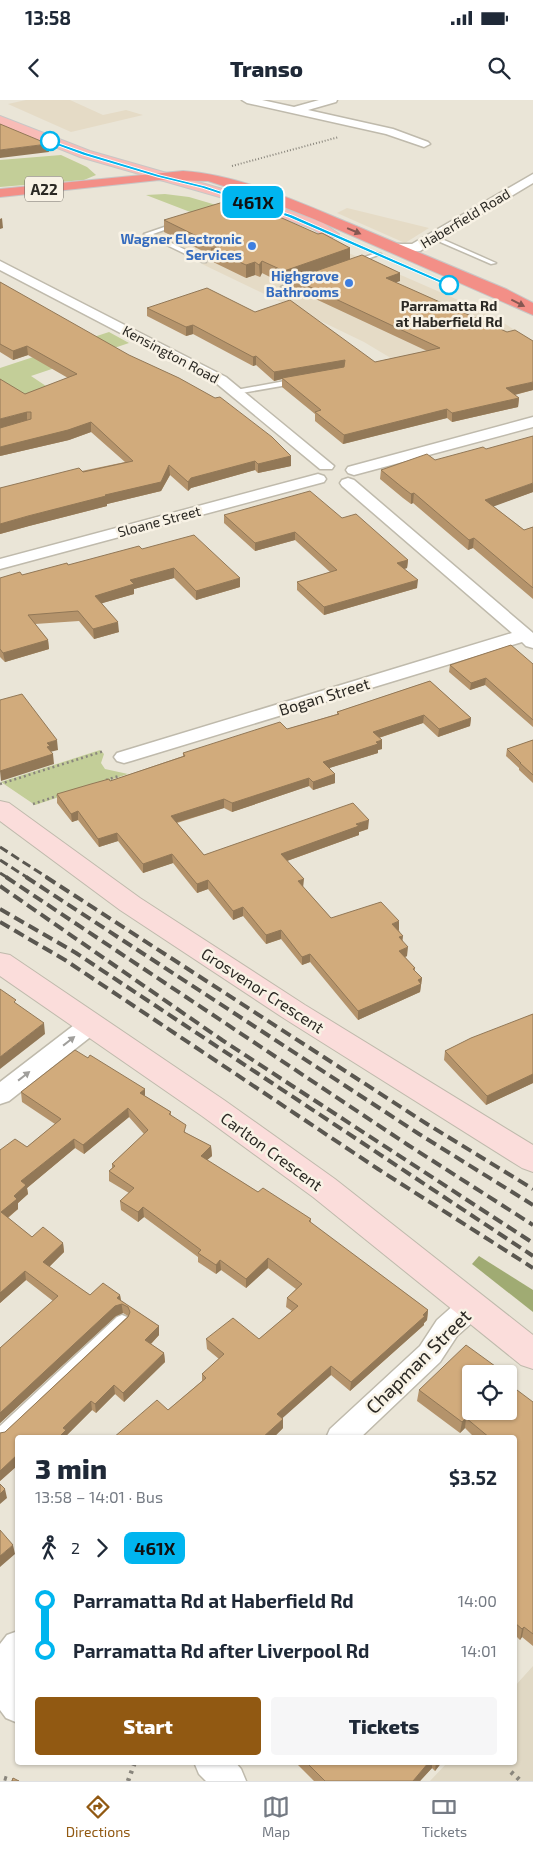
<!DOCTYPE html>
<meta charset="utf-8">
<style>
:root{--surface:#fff;--page:#f6f6f7;--text:#1f2937;--muted:#747a83;--line:#e0e1e3;--accent:#915912}
body{margin:0;font-family:"Exo 2",sans-serif;background:var(--page);color:var(--text);height:100vh;display:flex;flex-direction:column;font-size:19px;white-space:nowrap}
*{box-sizing:border-box;margin:0}
p{font-size:16px;color:var(--muted)}
.icon{flex:none;width:28px;height:28px;fill:none;stroke:currentColor;stroke-width:2;stroke-linecap:round;stroke-linejoin:round}
.map{position:relative;flex:1;overflow:hidden}
.details{position:absolute;left:15px;top:1335px;width:502px;height:330px;display:flex;flex-direction:column;background:var(--surface);border-radius:5px;box-shadow:0 1px 4px #0004}
.details>*{flex:none}
.badge{padding:0 10px;border-radius:8px;font-size:18px;line-height:32px}
.tools{position:absolute;left:462px;top:1265px;display:grid;gap:10px}
.tools a{display:grid;place-items:center;width:55px;height:55px;border-radius:5px;background:var(--surface);box-shadow:0 1px 4px #0004;font-size:25px}
.map>.badge{position:absolute;translate:-50% -50%;box-shadow:0 0 0 2px #fff}
.legs{display:flex;align-items:center;gap:8px;height:55px;padding:0 20px;font-size:16px}
.legs p{margin-inline-start:auto}
.head{display:flex;align-items:center;justify-content:space-between;height:85px;padding:0 20px}
h1{font-size:28px;font-weight:800;line-height:38px}
.action{display:flex;gap:10px;margin-top:auto;padding:10px 20px}
.action a{flex:1;height:58px;border-radius:5px;background:var(--accent);color:#fff;font-size:20px;font-weight:800;line-height:58px;text-align:center}
.action a+a{background:var(--page);color:var(--text)}
ul{padding:0 20px;list-style:none}
li{display:flex;align-items:center;gap:18px;height:50px;font-size:19px}
li i{display:grid;place-items:center;width:8px;height:100%;margin:0 6px;background:currentColor}
li i::after{content:'';width:12px;height:12px;margin:-6px;border:4px solid;border-radius:50%;background:var(--surface)}
li p{margin-inline-start:auto}
li:first-child i{background:linear-gradient(#0000 50%,currentColor 0)}
li:last-child i{background:linear-gradient(currentColor 50%,#0000 0)}
.status{display:flex;justify-content:space-between;align-items:center;height:35px;padding:0 25px;background:var(--surface);direction:ltr}
.status svg{height:14px;fill:currentColor}
header{display:flex;justify-content:space-between;align-items:center;height:65px;padding:0 20px;background:var(--surface);font-size:22px;font-weight:800}
.tab-bar{display:flex;justify-content:space-around;align-items:center;height:70px;border-top:1px solid var(--line);background:var(--surface);font-size:14px;color:var(--muted)}
.tab-bar a{display:grid;justify-items:center;gap:2px}
.tab-bar .current{color:var(--accent)}
.map>svg:first-child{display:block}
.commercial{fill:#e5dbc6}
.built{fill:#e0d8c4}
.green{fill:#c3ce98}
.forest{fill:#a0ab73}
.lines{fill:none;stroke-linecap:round;stroke-linejoin:round}
.lane-casing{stroke:#bfbaac;stroke-width:3}
.street-casing{stroke:#bfbaac;stroke-width:3}
.secondary-casing{stroke:#bfbaac;stroke-width:2}
.primary-casing{stroke:#c8c7c6;stroke-width:2}
.highway-casing{stroke:#c8c7c6;stroke-width:2}
.path-far2{stroke:#89857c;stroke-width:2;stroke-dasharray:1 2;stroke-linecap:butt}
.path-far1{stroke:#89857c;stroke-width:2.5;stroke-dasharray:2 3;stroke-linecap:butt}
.path{stroke:#89857c;stroke-width:4.5;stroke-dasharray:3 5;stroke-linecap:butt}
.lane{fill:#fff;fill-rule:evenodd}
.street{fill:#fff;fill-rule:evenodd}
.secondary{fill:#fbdddb;fill-rule:evenodd}
.primary{fill:#f8bcb7;fill-rule:evenodd}
.highway{fill:#f38f87;fill-rule:evenodd}
.rail-far1{stroke:#5a5750;stroke-width:3;stroke-dasharray:9 4.5;stroke-linecap:butt}
.rail{stroke:#5a5750;stroke-width:4;stroke-dasharray:11 5.5;stroke-linecap:butt}
.wall{fill:#b4936b}
.shaded-wall{fill:#927857}
.building{fill:#d1ab7c;stroke:#927857}
.oneway{fill:#855751}
.oneway2{fill:#a09f9c}
.line-1{fill:#00b5ef;stroke:#fff}
.stop-1-dot{fill:#fff;stroke:#00b5ef;stroke-width:2.5}
.shop-dot{fill:#3f7fe0;stroke:#f8f2e5;stroke-width:2}
.labels{text-anchor:middle;dominant-baseline:central;stroke-width:5;stroke-linejoin:round;paint-order:stroke}
.far-street-label{font-size:14px;fill:#2b2924;stroke:#f8f2e5}
.far-shop-label{font-size:14px;font-weight:bold;fill:#366cbe;stroke:#f8f2e5;text-anchor:end}
.far-stop-label{font-size:14px;font-weight:bold;fill:#2b2924;stroke:#f8f2e5}
.shield{fill:#f8f2e5;stroke:#68655e;stroke-width:1}
.shield-label{font-size:15px;font-weight:bold;fill:#2b2924}
.street-label{font-size:16px;fill:#2b2924;stroke:#f8f2e5}
.near-street-label{font-size:19px;fill:#2b2924;stroke:#f8f2e5}
</style>
<div class="status"><b>13:58</b><svg viewBox="0 0 49 12"><path d="M0 12V9h3v3zM5 12V6h3v6zM10 12V3h3v9zM15 12V0h3v12zM26 1h20v11H26zM47 4h2v5h-2z"/></svg></div>
<header><svg class="icon" aria-label="back" viewBox="0 0 24 24"><path d="M15 5l-7 7 7 7"/></svg>Transo<svg class="icon" aria-label="search" viewBox="0 0 24 24"><circle cx="10" cy="10" r="6"/><path d="M15 15l6 6"/></svg></header>
<div class="map">
<svg width="533" height="1681" viewBox="0 0 533 1681">
<rect width="100%" height="100%" fill="#eae5d7"/>
<path class="commercial" d="M26 0H70L103 15 126 10 143 15 71 32 8 4Z
M347 108 429 128 405 143 337 113Z
M233 110 364 159 488 213 521 234 399 263 364 242 202 164 212 161 156 134Z"/>
<path class="built" d="M533 1566V1681H430L447 1663 515 1662V1586Z"/>
<path class="green" d="M61 55 87 67 96 75 84 80 0 87V60Z
M165 94 189 97 223 107 198 115 146 95Z
M109 232 129 243 31 276 52 290 21 300 0 287V268Z
M100 650 104 654 101 663 105 669 128 674 35 705 1 682Z"/>
<path class="forest" d="M479 1156 533 1190V1212L472 1164Z"/>
<g class="lines">
<g class="lane-casing">
<path id="lane" d="M176 123 181 124 153 134 206 160V162H202L144 134Z
M431 136H435L496 163 491 164 431 138Z
M376 153 381 154 356 163 351 162Z
M304 178 309 179 286 188 281 187Z
M296 279 300 281 299 283 236 294 232 292 236 290Z
M122 1215 127 1217 129 1221 127 1225 5 1340 0 1341V1326L117 1217Z"/>
</g>
<g class="street-casing">
<path id="street" d="M242 0H262L294 7 319 0H337L336 2 308 10 393 29 428 42 430 44 424 47 386 34 247 3Z
M533 74V83L420 151 394 152 388 148 394 144H412Z
M0 161 226 277 334 366 332 369H320L216 283 0 170Z
M533 317V327L354 375 348 373 346 370 348 367Z
M318 374 324 376 326 379 324 382 0 469V459Z
M348 378 354 380 533 533V548L526 546 522 542 131 661 124 663 117 661 114 657 117 653 512 533 342 386 340 383 342 380Z
M90 917 98 919 102 925 98 931 9 1001 0 1004V982L82 919Z
M473 1194 483 1197 487 1205 483 1213 457 1236 440 1262 360 1338H326L330 1329 420 1246 437 1220 463 1197Z
M18 1531V1623L6 1618 0 1610V1544L7 1535Z
M194 1662H235L241 1669 246 1681H206L199 1674Z"/>
</g>
<g class="secondary-casing">
<path id="secondary" d="M0 701 9 703 140 798 305 905 533 1045V1072L522 1068 285 919 120 810 0 721Z
M0 853 10 855 224 1000 335 1079 533 1235V1269L521 1265 313 1097 202 1016 0 876Z"/>
</g>
<g class="primary-casing">
<path id="primary" d="M0 16 90 51 254 98 323 123 339 134 337 137H325L313 129 244 104 80 57 0 25Z"/>
</g>
<g class="highway-casing">
<path id="highway" d="M183 71C240 75 296 101 349 123 401 145 453 167 506 189L533 203V215L314 119 261 98 208 81 159 80 0 97V89Z"/>
</g>
<path class="path-far2" d="M232 66 339 37"/>
<path class="path-far1" d="M106 680 119 676
M0 684 104 651
M33 704 60 695"/>
<path class="path" d="M511 1672 521 1681
M4 1678 14 1681
M128 1681 135 1662"/>
<use href="#lane" class="lane"/>
<use href="#street" class="street"/>
<use href="#secondary" class="secondary"/>
<use href="#primary" class="primary"/>
<use href="#highway" class="highway"/>
<path class="rail-far1" d="M0 747 48 778
M0 760 28 778
M0 773 8 778"/>
<path class="rail" d="M6 777 408 1045 533 1125
M26 777 419 1034 533 1105
M46 777 427 1024 533 1089
M0 786 222 940 533 1143
M0 809 76 853 533 1156
M0 822 65 860 378 1069 533 1168"/>
</g>
<path class="wall" d="M269 117 350 148V159L400 173V181L396 182 533 290 515 295 519 298 518 307 452 322 447 318 343 344 315 321V314L282 287V279L274 281 256 265 253 266 193 234 186 236 147 216V208L255 212 375 262 427 251 292 188 293 181 284 184 262 173 260 177 255 175 246 178 211 161V155L164 132V120Z
M0 182 291 356V366L258 373 255 370 191 388 188 391 170 375 161 391 107 404V406L29 426 0 434V388L125 362 91 332 69 340 0 356 25 294 68 278 28 255 13 260 0 252Z
M435 360 533 392 493 406 524 430 533 427V499L473 448 468 450 413 403 411 404 403 398 380 379 381 370Z
M224 415 342 418 408 460 407 468 404 469 417 488 324 515 297 490V482L330 472 295 440 255 451 224 423Z
M142 449 240 487 196 500 174 478 134 489V494L102 503 119 532 94 539 79 521 35 524 48 540 49 549 5 562 0 557V478L22 475Z
M533 564V627L485 585 470 590 449 572 450 565Z
M430 581 471 618 470 626 438 637 423 623 379 638 382 640V649L378 650V653L329 668 335 674V683L313 690 309 686 232 712 224 708 177 723 204 755 368 729 359 732V735L287 761 303 787 331 818 399 830 407 856 405 857 415 868V871L422 878 420 892 358 920 310 862 302 865 281 839 266 844 243 816 233 820 208 789 197 793 173 763 143 773 118 741 99 747 78 720 72 722 57 703V694L110 681 183 656V653L287 629 337 614V612Z
M533 640V683L519 670V668L506 656 507 649Z
M533 914V983L486 1005 444 960 445 951Z
M88 958 145 989V996L171 1012V1016L186 1033 211 1046 212 1056 207 1060 258 1092 311 1119V1123L428 1210 427 1220 424 1223V1225L350 1291 331 1275 282 1318 283 1319V1328L273 1338H113L168 1310 202 1281V1274L219 1259 207 1249 206 1239H259L292 1211 286 1207 287 1198 296 1189 268 1168 246 1188 221 1170 216 1174 198 1162V1157L144 1117 138 1122 121 1110 120 1101 129 1093 109 1081V1071L112 1068V1064L144 1034 129 1017 84 1054 75 1048 27 1088 28 1094 18 1103V1109L8 1118 32 1137 63 1143 64 1152 49 1167 90 1195H120L121 1201 159 1226V1235L151 1244 164 1253 165 1262 124 1302 115 1294 96 1313 92 1310 67 1335 18 1338V1365L0 1381V1333L5 1332 128 1216 123 1213 116 1216 0 1323V1248L53 1201 26 1180 0 1203V1050L27 1047 55 1024 22 1002 21 992Z
M471 1274 533 1302V1546L522 1537 520 1540 515 1535V1338H475L465 1328 460 1333 417 1301 419 1290Z
M295 1662H442L435 1671 432 1668 420 1681H314Z"/>
<path class="shaded-wall" d="M48 44 49 52 0 58V50Z
M2 118 3 128 0 129V119Z
M350 148V160L293 179V181L284 184V171Z
M262 161V173L260 177 259 165Z
M255 162V175L246 178V165Z
M400 173V181L385 186 386 178Z
M193 225V234L186 236V227Z
M27 246 28 255 13 260V251Z
M256 256V265L253 266V257Z
M345 260 344 269 282 278V279L274 281V272Z
M533 282V290L505 297 506 288Z
M519 298 518 307 452 322V313Z
M447 309V318L343 344 344 335Z
M27 312V321L0 329V319Z
M91 322V332L69 340 0 356V347Z
M291 356V366L258 373V364Z
M255 361V370L191 388 188 391V382L191 378Z
M169 365 170 375 161 391 107 404V406L29 426 0 434V424L105 395Z
M533 383V392L484 410 485 400Z
M414 393 413 403 411 404V394Z
M295 432V440L255 451V443Z
M474 438 473 448 468 450 469 440Z
M408 460 407 468 397 471V463Z
M174 468V478L134 489V494L96 505 95 496 130 480Z
M240 478V487L196 500V491Z
M418 480 417 488 324 515V507Z
M118 522 119 532 94 539 93 529Z
M48 540 49 549 5 562 3 553Z
M486 578 485 585 470 590 471 583Z
M424 615 423 623 372 640 373 632Z
M471 618 470 626 438 637 439 629Z
M57 640 58 650 50 652 53 654 54 664 1 681 0 671 47 643Z
M382 640V649L378 650V653L323 670V662Z
M335 674V683L313 690V682Z
M309 678V686L232 712V703Z
M224 699V708L171 724V716Z
M78 711V720L72 722 71 714Z
M369 720 368 729 359 732V735L281 763V754L356 724Z
M117 733 118 741 99 747 98 739Z
M172 754 173 763 143 773V764Z
M304 779 303 788 298 781Z
M208 780V789L197 793V784Z
M243 807V816L233 820V811Z
M399 821V830L392 833V824Z
M281 830V839L266 844V835Z
M403 836 402 845 399 837Z
M408 847 407 856 398 860 399 851Z
M310 854V862L302 865V857Z
M422 878 420 892 358 920V911Z
M44 923 45 934 0 969V957Z
M533 974V983L486 1005 487 996Z
M145 989V998L140 993Z
M128 1008 129 1017 84 1054 83 1045Z
M74 1039 75 1048 27 1088 28 1094 18 1103V1109L2 1122 1 1112 14 1096 21 1081Z
M211 1046 212 1056 201 1065V1056Z
M143 1107 144 1117 138 1122V1112Z
M63 1143 64 1152 44 1172 43 1162Z
M268 1158V1168L246 1188V1179Z
M220 1160 221 1170 216 1174V1165Z
M25 1171 26 1180 0 1203V1193Z
M120 1195 123 1213 116 1216 0 1323V1313Z
M428 1210 427 1220 424 1223V1225L350 1291 351 1282Z
M159 1226V1235L146 1249 145 1240Z
M164 1253 165 1262 124 1302 123 1293Z
M331 1266V1275L277 1323V1314Z
M114 1285 115 1294 96 1313 95 1304Z
M91 1301 92 1310 67 1335V1338H58L63 1328Z
M466 1318 465 1328 460 1333 462 1322Z
M283 1319V1328L273 1338H262Z
M18 1354V1365L0 1381V1371Z
M5 1389 7 1398 0 1404V1394Z
M13 1445 15 1454 0 1467V1456Z
M524 1527 522 1537 520 1540 522 1529Z
M429 1662H432V1668L420 1681H413Z
M436 1662H442L435 1671Z"/>
<path class="building" d="M0 24 48 44 0 50Z
M230 100 269 117 275 115 318 134 322 133 350 148 284 171 262 161 259 165 255 162 246 165 211 149 219 147 164 120Z
M362 155 400 173 386 178 507 232 515 230 533 241V282L506 288 519 298 452 313 447 309 344 335 315 312 321 310 282 278 344 267 345 260 274 272 256 256 253 257 193 225 186 227 147 208 207 188 255 212 290 200 375 262 440 248 293 179Z
M0 182 129 255 179 278 215 298 220 297 272 337 291 356 258 364 255 361 191 378 188 382 169 365 161 382 105 395 106 396 28 416 0 424V388L79 368 83 372 133 361 91 322 68 330 0 347V328L31 319V312H27L0 319V279L25 294 77 274 27 246 13 251 0 244Z
M533 336V383L485 400 524 430 533 427V488L474 438 469 440 414 393 411 394 403 388 381 370 427 354 435 360 483 347 486 349Z
M310 391 342 418 356 414 408 460 397 463 418 480 324 507 297 482 337 470 295 432 255 443 224 415Z
M194 435 240 478 196 491 174 468 130 480 134 484 95 496 118 522 93 529 78 511 28 515 48 540 3 553 0 549V478L20 472 22 475 67 463 68 465 139 446 142 449Z
M511 545 533 564V620L486 578 471 583 450 565Z
M430 581 471 618 439 629 424 615 373 632 382 640 376 642 378 644 323 662 335 674 313 682 309 678 232 703 224 699 171 716 204 755 353 703 369 720 356 724 359 726 281 754 304 779 298 781 331 818 381 802 399 821 392 824 403 836 399 837 408 847 399 851 415 868 413 869 422 878 418 880 421 884 358 911 310 854 302 857 281 830 266 835 243 807 233 811 208 780 197 784 172 754 143 764 117 733 98 739 78 711 71 714 57 694 91 684 109 679 110 681 185 656 183 653 280 622 287 629 339 614 337 612Z
M22 594 57 640 47 643 50 646 47 647 53 654 0 671V600Z
M533 640V675L520 663H521L507 649Z
M0 889 16 900 14 902 44 923 0 957Z
M533 914V974L487 996 445 951 471 938Z
M75 950 88 958 90 955 145 989 140 993 171 1012 169 1014 186 1025 184 1032 211 1046 201 1056 258 1092 263 1088 311 1119 309 1121 428 1210 423 1215 425 1216 351 1282 331 1266 277 1314 283 1319 262 1338H113L157 1300 168 1310 206 1278 202 1274 224 1254 206 1239 233 1218 259 1239 298 1206 287 1198 302 1184 268 1158 246 1179 220 1160 216 1165 198 1153 201 1150 143 1107 138 1112 120 1101 134 1088 109 1071 115 1066 112 1064 148 1030 128 1008 83 1045 74 1039 21 1081 26 1085 14 1096 17 1099 1 1112 32 1137 43 1127 63 1143 43 1162 90 1195 103 1183 120 1195 117 1198 159 1226 145 1240 164 1253 123 1293 114 1285 95 1304 91 1301 63 1328 66 1330 58 1338H18V1354L0 1371V1333L5 1332 128 1217 130 1212 128 1207 122 1204 115 1206 0 1313V1248L58 1196 25 1171 0 1193V1050L15 1039 27 1047 61 1019 21 992Z
M466 1245 506 1274H471V1311H509V1284L533 1302V1534L524 1527 522 1529 515 1523V1338H490L466 1318 462 1322 419 1290Z
M0 1384 5 1389 0 1394Z
M0 1430 13 1445 0 1456Z
M306 1662H429L413 1681H325Z
M13 1678 19 1681H12Z"/>
<defs><path id="oneway-solid" d="M-6-.8H1V-3.2L6.5 0L1 3.2V.8H-6Z" transform="scale(1.25)"/></defs>
<g class="oneway">
<use href="#oneway-solid" transform="translate(354 131) rotate(23)"/>
<use href="#oneway-solid" transform="translate(518 203) rotate(27)"/>
</g>
<g class="oneway2">
<use href="#oneway-solid" transform="translate(69 941) rotate(-38)"/>
<use href="#oneway-solid" transform="translate(24 976) rotate(-38)"/>
</g>
<path class="line-1" d="M50 40 87 53 160 75 205 86 292 115 452 185 447 186 288 117 202 88 157 77 83 55 48 42Z"/>
<g class="stop-1-dot">
<circle cx="50" cy="41" r="9"/>
<circle cx="449" cy="185" r="9"/>
</g>
<g class="shop-dot">
<circle cx="252" cy="146" r="5"/>
<circle cx="349" cy="183" r="5"/>
</g>
<g class="labels">
<g class="far-street-label">
<text transform="translate(465 118) rotate(-31)">Haberfield Road</text>
<text transform="translate(171 254) rotate(28)">Kensington Road</text>
<text transform="translate(159 421) rotate(-15)">Sloane Street</text>
</g>
<g class="far-shop-label">
<text x="242" y="138">Wagner Electronic<tspan x="242" dy="16">Services</tspan></text>
<text x="339" y="175">Highgrove<tspan x="339" dy="16">Bathrooms</tspan></text>
</g>
<g class="far-stop-label">
<text x="449" y="205">Parramatta Rd<tspan x="449" dy="16">at Haberfield Rd</tspan></text>
</g>
<rect class="shield" x="25" y="76.5" width="38" height="25" rx="4"/>
<g class="shield-label">
<text x="44" y="89">A22</text>
</g>
<g class="street-label">
<text transform="translate(324 596) rotate(-17)">Bogan Street</text>
<text transform="translate(263 890) rotate(33)">Grosvenor Crescent</text>
<text transform="translate(272 1051) rotate(36)">Carlton Crescent</text>
</g>
<g class="near-street-label">
<text transform="translate(418 1261) rotate(-45)">Chapman Street</text>
</g>
</g>
</svg>
<div class="tools">
<a><svg class="icon" aria-label="locate" viewBox="0 0 24 24"><circle cx="12" cy="12" r="6"/><path d="M12 2v4M12 18v4M2 12h4M18 12h4"/></svg></a>
</div>
<b class="badge" style="left:253px;top:102px;background:#00b5ef;color:#111">461X</b>
<section class="details">
<div class="head"><div><h1>3 min</h1><p>13:58 – 14:01 · Bus</p></div><b>$3.52</b></div>
<div class="legs"><svg class="icon" aria-label="walk" viewBox="0 0 24 24"><circle cx="13" cy="4" r="2"/><path d="M13 8l-2 6 4 7M11 14l-3 7M7 12l3-4h3l4 4"/></svg>2<svg class="icon" aria-label="forward" viewBox="0 0 24 24"><path d="M9 5l7 7-7 7"/></svg><b class="badge" style="background:#00b5ef;color:#111">461X</b></div>
<ul>
<li><i style="color:#00b5ef"></i><b>Parramatta Rd at Haberfield Rd</b><p>14:00</p></li>
<li><i style="color:#00b5ef"></i><b>Parramatta Rd after Liverpool Rd</b><p>14:01</p></li>
</ul>
<div class="action"><a>Start</a><a>Tickets</a></div>
</section>
</div>
<nav class="tab-bar">
<a class="current"><svg class="icon" aria-label="directions" viewBox="0 0 24 24"><path d="M12 3l9 9-9 9-9-9zM9 14v-3h6M13 9l2 2-2 2"/></svg>Directions</a>
<a><svg class="icon" aria-label="map" viewBox="0 0 24 24"><path d="M3 6l6-2 6 2 6-2v14l-6 2-6-2-6 2zM9 4v14M15 6v14"/></svg>Map</a>
<a><svg class="icon" aria-label="tickets" viewBox="0 0 24 24"><path d="M3 7h18v10H3zM15 7v10"/></svg>Tickets</a>
</nav>
